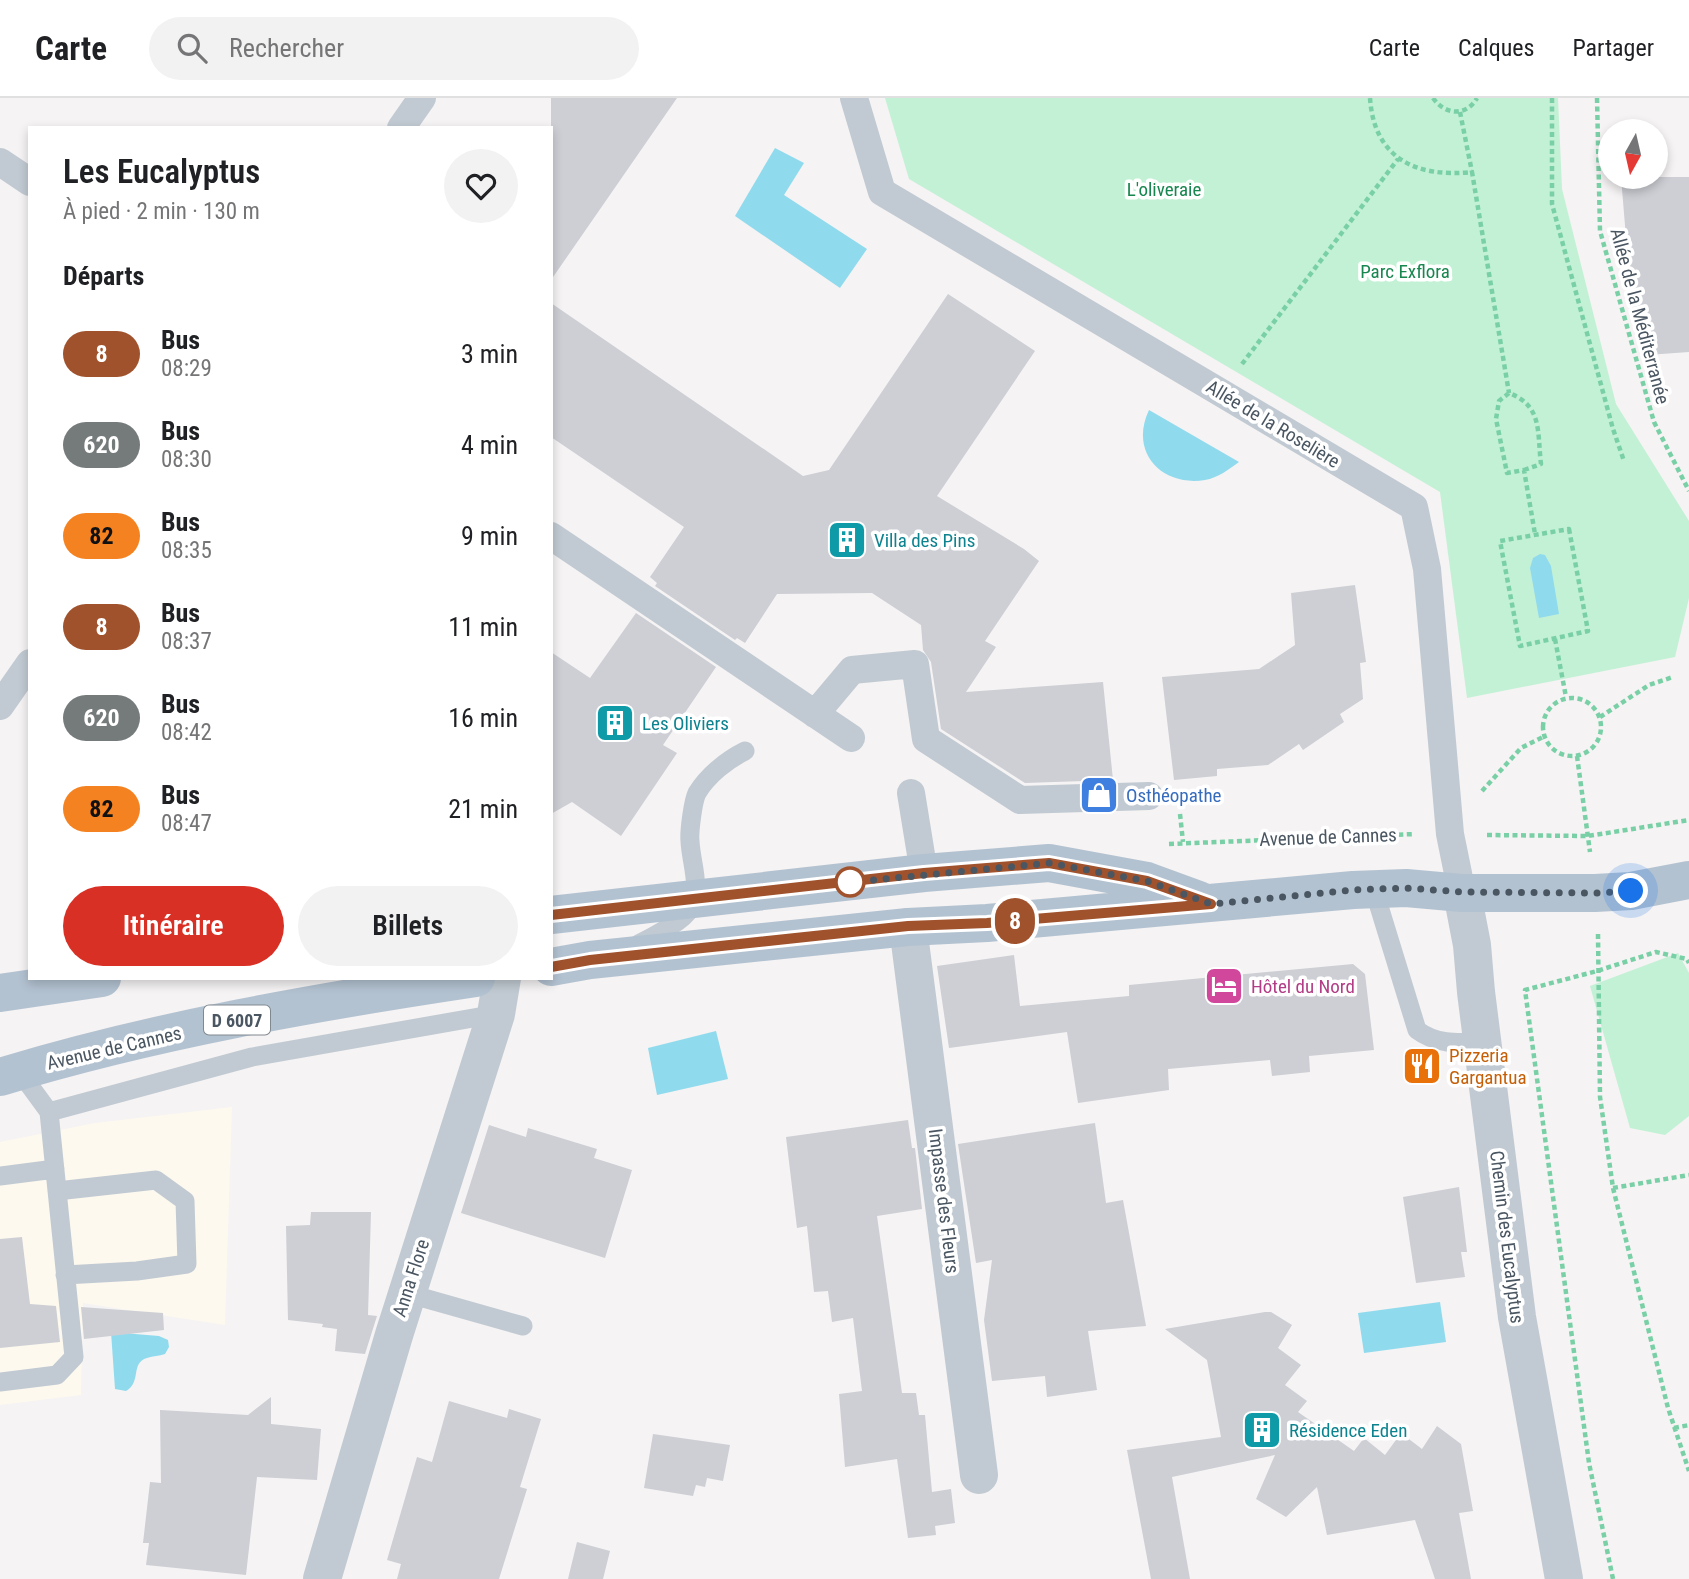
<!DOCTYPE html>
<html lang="fr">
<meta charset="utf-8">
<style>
:root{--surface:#fff;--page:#f2f2f2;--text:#202124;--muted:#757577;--line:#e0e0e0;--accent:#d93025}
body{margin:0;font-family:"Roboto Condensed",sans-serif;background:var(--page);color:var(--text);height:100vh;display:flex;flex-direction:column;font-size:26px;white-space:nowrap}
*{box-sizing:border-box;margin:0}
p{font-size:23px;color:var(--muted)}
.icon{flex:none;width:38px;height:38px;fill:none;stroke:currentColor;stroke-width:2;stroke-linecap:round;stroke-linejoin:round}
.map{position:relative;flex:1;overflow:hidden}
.drawer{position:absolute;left:28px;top:28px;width:525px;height:854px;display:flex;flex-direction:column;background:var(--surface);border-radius:0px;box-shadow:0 4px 10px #0003}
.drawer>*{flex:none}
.badge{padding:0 14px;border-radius:23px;font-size:24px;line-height:46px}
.needle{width:46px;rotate:188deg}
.controls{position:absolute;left:1598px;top:21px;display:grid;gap:14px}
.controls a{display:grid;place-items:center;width:70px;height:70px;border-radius:50%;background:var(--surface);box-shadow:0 4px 10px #0003;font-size:35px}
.you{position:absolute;width:35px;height:35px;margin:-18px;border:5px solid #fff;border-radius:50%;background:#1a73e8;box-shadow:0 0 0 10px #1a73e833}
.map>.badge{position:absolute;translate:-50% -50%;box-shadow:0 0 0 4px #fff}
h2{padding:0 35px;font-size:26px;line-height:63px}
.round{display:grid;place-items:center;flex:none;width:74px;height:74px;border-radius:37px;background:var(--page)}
.summary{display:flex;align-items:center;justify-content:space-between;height:119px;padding:0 35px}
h1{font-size:33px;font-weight:600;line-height:52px}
.action{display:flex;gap:14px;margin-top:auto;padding:14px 35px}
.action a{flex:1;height:80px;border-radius:42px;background:var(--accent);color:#fff;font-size:28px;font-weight:600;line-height:80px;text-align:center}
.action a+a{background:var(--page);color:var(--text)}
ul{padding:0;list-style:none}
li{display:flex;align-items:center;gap:21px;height:91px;padding:0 35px}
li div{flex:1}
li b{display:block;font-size:26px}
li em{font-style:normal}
li .badge{min-width:77px;font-weight:700;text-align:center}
header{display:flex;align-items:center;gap:42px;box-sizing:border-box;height:98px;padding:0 35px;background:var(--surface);border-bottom:2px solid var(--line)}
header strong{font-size:33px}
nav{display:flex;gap:38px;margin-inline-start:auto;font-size:24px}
.search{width:490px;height:63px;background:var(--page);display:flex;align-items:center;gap:18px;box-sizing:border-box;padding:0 24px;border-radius:38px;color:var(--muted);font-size:26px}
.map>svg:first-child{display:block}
.commercial{fill:#fdf9ef}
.green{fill:#c3f1d5}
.water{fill:#90daee}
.building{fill:#cdcfd5}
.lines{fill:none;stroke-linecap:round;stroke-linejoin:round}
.path{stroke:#7ad0a6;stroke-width:4.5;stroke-dasharray:5 3.5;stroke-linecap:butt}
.service{stroke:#c1cad2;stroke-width:19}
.pedestrian{stroke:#c1cad2;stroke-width:28}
.minor{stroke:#c1cad2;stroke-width:38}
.primary{stroke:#b3c2d1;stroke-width:38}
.line-casing{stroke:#fff;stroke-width:16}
.line{stroke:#a0522d;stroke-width:10}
.walk{stroke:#4a5661;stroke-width:7;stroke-dasharray:0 12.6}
.stop-dot{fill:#fff;stroke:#a0522d;stroke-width:3.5}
.labels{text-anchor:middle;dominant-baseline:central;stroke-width:7;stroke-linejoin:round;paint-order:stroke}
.shield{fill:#fff;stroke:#808990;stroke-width:2}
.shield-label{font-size:18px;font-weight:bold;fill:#4a5661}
.park-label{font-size:19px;fill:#17864f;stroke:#fff}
.street-label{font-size:19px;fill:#4a5661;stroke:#fff}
.culture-label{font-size:19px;fill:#0d838f;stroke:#fff;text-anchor:start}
.shop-label{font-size:19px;fill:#366cbe;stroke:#fff;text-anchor:start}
.hotel-label{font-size:19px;fill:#b23c85;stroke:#fff;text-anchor:start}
.food-label{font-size:19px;fill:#c56008;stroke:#fff;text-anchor:start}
</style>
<header>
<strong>Carte</strong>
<div class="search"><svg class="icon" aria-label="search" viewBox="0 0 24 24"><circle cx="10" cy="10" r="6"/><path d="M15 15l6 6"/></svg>Rechercher</div>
<nav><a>Carte</a><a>Calques</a><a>Partager</a></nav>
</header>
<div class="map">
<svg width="1689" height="1481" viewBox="0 0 1689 1481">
<rect width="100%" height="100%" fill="#f5f3f3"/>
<path class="commercial" d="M232 1009 225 1227 83 1205 81 1297 0 1307V1044L95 1025Z"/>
<path class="green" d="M885 0H1558L1562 91 1616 306 1689 423V500L1675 559 1467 600 1440 394 909 81Z
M1678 855 1689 875V1018L1665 1037 1630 1030 1590 888Z"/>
<path class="water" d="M775 50 804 65 784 97 867 151 840 190 735 118Z
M1149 312 1239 364C1229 371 1218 380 1205 382 1161 389 1129 354 1149 312Z
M1540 456 1545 457 1551 468 1559 516 1539 520 1530 470 1533 460Z
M716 933 728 981 657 997 648 950Z
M1440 1204 1446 1244 1364 1255 1358 1215Z
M111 1234 159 1238 168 1242 169 1249 165 1256C159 1258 153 1258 147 1260 130 1265 142 1284 126 1293L115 1291Z"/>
<path class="building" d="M551 0H677L551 182Z
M1621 79H1689V254L1647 257 1645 224H1633Z
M948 196 1035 253 937 398 1024 451 1039 463 985 543 996 549 966 594 1103 584 1113 682 1025 685 941 631 931 564 923 552 921 527 872 495 777 496 745 545 737 540 735 542 655 488 657 485 650 479 684 429 551 339V205L803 378 829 372Z
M1355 487 1366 564 1360 565 1363 601 1340 616 1344 624 1303 652 1299 646 1268 667 1217 671V678L1174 682 1162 579 1259 571 1295 547 1291 495Z
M636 515 716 569 663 647 677 655 621 738 572 704 551 716V554L590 580Z
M1014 857 1020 908 1129 898V887L1353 866 1365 876 1374 952 1309 958 1310 974 1272 978 1270 962 1168 971 1169 992 1078 1005 1067 934 949 950 937 868Z
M908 1022 912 1050H915L922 1111 877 1118 902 1295H916L919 1317H925L932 1394 951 1391 955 1425 935 1428 936 1437 908 1440 897 1361 845 1369 839 1296 862 1293 853 1220 832 1224 828 1193 814 1194 807 1128 797 1130 786 1039Z
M1095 1025 1106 1105 1123 1102 1146 1228 1088 1233 1097 1292 1047 1299 1045 1278 992 1283 984 1222 992 1162 976 1165 958 1046Z
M489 1027 526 1039 528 1030 597 1051 594 1060 632 1072 605 1160 461 1115Z
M1459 1089 1467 1154H1461L1465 1179 1416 1185 1403 1099Z
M311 1114H371L368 1217 377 1218 365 1256 335 1253 337 1231 322 1229 323 1226 288 1222 286 1128 310 1127Z
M22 1139 30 1206 56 1208 60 1244 0 1250V1141Z
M81 1209 163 1215 164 1232 84 1241Z
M1265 1214H1271L1292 1227 1278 1250 1301 1267 1285 1287 1307 1303 1298 1314 1354 1353 1364 1340 1385 1357 1401 1335 1422 1351 1437 1328 1461 1346 1473 1413 1459 1415 1471 1481H1435L1415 1422 1327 1437 1317 1389 1286 1419 1256 1401 1275 1357 1172 1379 1190 1481H1151L1127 1352 1221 1339 1207 1262 1165 1231Z
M271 1299V1326L321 1331 317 1382 257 1379 246 1477 146 1467 149 1445H143L150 1384 161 1385 160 1312 248 1317Z
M449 1303 507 1320 509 1311 541 1321 520 1389 527 1391 499 1481H397L401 1466 387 1462 417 1359 432 1364Z
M653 1336 730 1347 723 1383 707 1380 705 1389 696 1387 693 1398 644 1390Z
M577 1444 610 1453 603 1481H568Z"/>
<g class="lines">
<path class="path" d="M1370 0C1374 61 1417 80 1472 74L1509 295
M1433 0C1445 17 1466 19 1477 0
M1552 0V106L1613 331 1624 363
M1597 0 1600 133 1654 324 1689 393
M1460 14 1472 74
M1242 266 1398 61
M1524 372 1541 366C1537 334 1543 308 1509 295L1499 303 1496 321 1507 375 1524 372 1535 436
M1569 431 1588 533 1520 548 1500 443Z
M1555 541 1566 599
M1543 629a29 29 0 1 1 58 0a29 29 0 1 1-58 0Z
M1600 619 1649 587 1673 579
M1577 658 1590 754
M1482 693 1521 650 1543 639
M1180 716 1183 744
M1487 737 1588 738 1689 722
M1169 746 1415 736
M1598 836 1600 999 1613 1090 1668 1310 1689 1373
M1613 1090 1689 1077
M1674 1330 1689 1327
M1613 1481 1589 1365 1525 892 1597 873 1656 854 1687 861 1689 865"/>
<path class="service" d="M1374 792 1417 932C1437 947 1458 945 1482 944
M637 847C650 840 683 824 690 811 702 789 691 766 690 743 689 734 693 703 697 695 708 677 727 662 745 653
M49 1014 252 959 496 916
M0 1078 55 1071
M57 1093 156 1082 185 1103 187 1166 137 1173 65 1177
M406 1195 523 1228
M0 1284 57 1277 74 1259 49 1014 19 973"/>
<path class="pedestrian" d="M854 0 882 94 1414 409 1427 471 1450 736 1462 795
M401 30 422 0
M0 64 30 84
M551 438 851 640
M0 608 30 565
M815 616 852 572 915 566 926 641 1020 702 1149 698
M911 695 924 775"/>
<path class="minor" d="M1462 795 1472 847 1476 894 1517 1219 1564 1481
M908 829 979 1377
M322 1481 394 1237 496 916 502 880"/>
<path class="primary" d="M551 817 924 775 1049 765 1147 783 1199 802
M551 869 590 862 908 829 987 825 1353 792 1406 790 1462 795H1595L1631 793 1689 782
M0 895 102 880
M0 979C155 932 316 904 476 880"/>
</g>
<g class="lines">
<g class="line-casing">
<path id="line" d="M551 817 924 775 1049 765 1147 783 1211 806 987 825 908 828 590 862 551 869"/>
</g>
<use href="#line" class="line"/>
<path class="walk" d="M850 784 843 785 1049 765 1147 783 1211 806 1353 792 1406 790 1462 794 1595 795 1631 793"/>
</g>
<defs>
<g id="building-square" transform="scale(2.0125)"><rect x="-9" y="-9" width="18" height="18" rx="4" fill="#0f9aa8" stroke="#fff"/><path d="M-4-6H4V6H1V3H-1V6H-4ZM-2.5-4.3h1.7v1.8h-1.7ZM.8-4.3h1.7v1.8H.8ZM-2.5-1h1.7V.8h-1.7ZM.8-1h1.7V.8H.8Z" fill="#fff"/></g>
<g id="shop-square" transform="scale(2.0125)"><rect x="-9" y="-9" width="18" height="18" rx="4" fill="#3f7fe0" stroke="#fff"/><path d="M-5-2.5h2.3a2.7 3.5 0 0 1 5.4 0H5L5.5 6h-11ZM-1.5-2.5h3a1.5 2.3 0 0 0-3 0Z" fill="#fff"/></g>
<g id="hotel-square" transform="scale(2.0125)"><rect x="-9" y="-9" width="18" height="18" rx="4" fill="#d1479c" stroke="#fff"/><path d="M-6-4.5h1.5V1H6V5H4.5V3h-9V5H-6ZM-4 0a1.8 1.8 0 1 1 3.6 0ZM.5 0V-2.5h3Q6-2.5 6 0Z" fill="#fff"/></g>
<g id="restaurant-square" transform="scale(2.0125)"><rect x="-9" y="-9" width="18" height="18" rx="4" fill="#e8710a" stroke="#fff"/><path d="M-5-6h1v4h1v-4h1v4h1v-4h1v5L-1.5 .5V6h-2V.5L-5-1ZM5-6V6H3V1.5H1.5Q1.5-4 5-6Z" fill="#fff"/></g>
</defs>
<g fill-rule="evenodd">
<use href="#building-square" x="847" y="442"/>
<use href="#building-square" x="615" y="625"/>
<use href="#shop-square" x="1099" y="697"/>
<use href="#hotel-square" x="1224" y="888"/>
<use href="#restaurant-square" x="1422" y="968"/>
<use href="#building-square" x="1262" y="1332"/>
</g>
<circle class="stop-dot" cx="850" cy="784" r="14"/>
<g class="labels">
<rect class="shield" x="204" y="907.5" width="66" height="29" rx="5"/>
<g class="shield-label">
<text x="237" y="922">D 6007</text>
</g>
<g class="park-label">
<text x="1164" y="91">L'oliveraie</text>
<text x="1405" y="173">Parc Exflora</text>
</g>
<g class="street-label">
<text transform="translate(1640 218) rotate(75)">Allée de la Méditerranée</text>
<text transform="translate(1273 326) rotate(31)">Allée de la Roselière</text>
<text transform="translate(1328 739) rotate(-2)">Avenue de Cannes</text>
<text transform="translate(114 950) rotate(-13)">Avenue de Cannes</text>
<text transform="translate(944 1103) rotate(83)">Impasse des Fleurs</text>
<text transform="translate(1507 1139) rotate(83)">Chemin des Eucalyptus</text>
<text transform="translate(411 1180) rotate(-72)">Anna Flore</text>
</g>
<g class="culture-label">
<text x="874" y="442">Villa des Pins</text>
<text x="642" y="625">Les Oliviers</text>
<text x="1289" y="1332">Résidence Eden</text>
</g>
<g class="shop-label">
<text x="1126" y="697">Osthéopathe</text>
</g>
<g class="hotel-label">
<text x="1251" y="888">Hôtel du Nord</text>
</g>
<g class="food-label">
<text x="1449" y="957">Pizzeria<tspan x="1449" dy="22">Gargantua</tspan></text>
</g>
</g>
</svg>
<div class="controls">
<a><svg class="needle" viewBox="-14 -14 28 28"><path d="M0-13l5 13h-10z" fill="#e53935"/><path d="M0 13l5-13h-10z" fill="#757577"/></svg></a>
</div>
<div class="you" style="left:1631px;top:793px"></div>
<b class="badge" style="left:1015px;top:823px;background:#a0522d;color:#fff">8</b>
<section class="drawer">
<div class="summary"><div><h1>Les Eucalyptus</h1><p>À pied · 2 min · 130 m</p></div><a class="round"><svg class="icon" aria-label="heart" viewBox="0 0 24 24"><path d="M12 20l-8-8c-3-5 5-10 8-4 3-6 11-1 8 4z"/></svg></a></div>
<h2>Départs</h2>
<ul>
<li><span class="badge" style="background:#a0522d;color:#fff">8</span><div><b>Bus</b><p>08:29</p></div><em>3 min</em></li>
<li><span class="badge" style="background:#757a7b;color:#fff">620</span><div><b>Bus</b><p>08:30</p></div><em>4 min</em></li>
<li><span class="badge" style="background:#f58220;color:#111">82</span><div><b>Bus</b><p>08:35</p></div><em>9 min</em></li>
<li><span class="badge" style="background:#a0522d;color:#fff">8</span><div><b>Bus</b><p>08:37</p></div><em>11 min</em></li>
<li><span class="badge" style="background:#757a7b;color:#fff">620</span><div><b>Bus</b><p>08:42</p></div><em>16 min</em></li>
<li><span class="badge" style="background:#f58220;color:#111">82</span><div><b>Bus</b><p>08:47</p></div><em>21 min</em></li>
</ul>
<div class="action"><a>Itinéraire</a><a>Billets</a></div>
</section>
</div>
